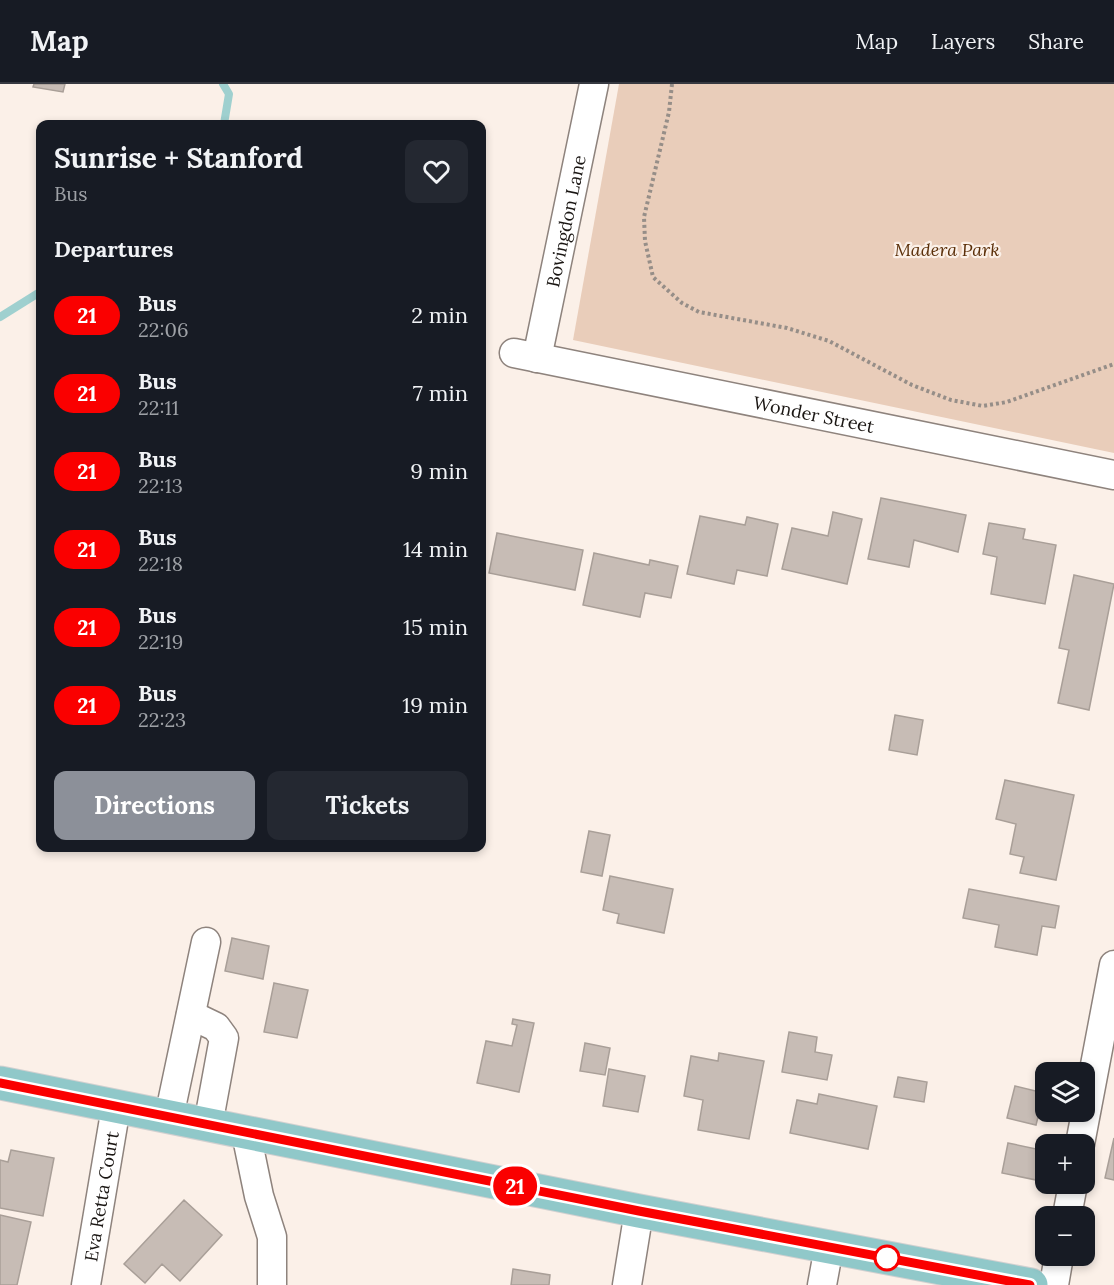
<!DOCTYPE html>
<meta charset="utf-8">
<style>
:root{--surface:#171b24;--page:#242831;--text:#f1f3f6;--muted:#9ea1a6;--line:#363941;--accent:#8c9099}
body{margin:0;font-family:Lora,serif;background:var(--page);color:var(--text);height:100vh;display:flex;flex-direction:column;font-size:22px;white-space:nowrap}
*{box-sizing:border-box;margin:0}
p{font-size:20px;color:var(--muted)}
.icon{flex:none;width:33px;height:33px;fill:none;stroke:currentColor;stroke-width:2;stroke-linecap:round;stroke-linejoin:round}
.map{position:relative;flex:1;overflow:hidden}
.details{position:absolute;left:36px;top:36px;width:450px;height:732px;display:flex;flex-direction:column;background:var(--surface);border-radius:12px;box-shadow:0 3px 9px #0003}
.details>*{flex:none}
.badge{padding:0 12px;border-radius:20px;font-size:21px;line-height:39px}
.controls{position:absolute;left:1035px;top:978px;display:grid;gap:12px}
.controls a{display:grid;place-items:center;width:60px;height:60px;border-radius:12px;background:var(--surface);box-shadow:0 3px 9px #0003;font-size:30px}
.map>.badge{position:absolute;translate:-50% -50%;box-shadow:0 0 0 3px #fff}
h2{padding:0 18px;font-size:22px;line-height:54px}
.round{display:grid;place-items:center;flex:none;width:63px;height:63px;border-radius:12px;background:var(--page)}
.headline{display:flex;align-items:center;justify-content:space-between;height:102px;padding:0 18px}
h1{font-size:28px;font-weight:700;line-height:45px}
.cta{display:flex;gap:12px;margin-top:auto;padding:12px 18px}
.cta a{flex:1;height:69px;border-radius:12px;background:var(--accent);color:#fff;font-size:24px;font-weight:700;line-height:69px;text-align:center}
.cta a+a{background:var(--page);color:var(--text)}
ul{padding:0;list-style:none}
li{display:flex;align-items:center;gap:18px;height:78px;padding:0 18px}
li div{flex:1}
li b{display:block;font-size:22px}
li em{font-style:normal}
li .badge{min-width:66px;font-weight:700;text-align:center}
header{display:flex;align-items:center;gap:36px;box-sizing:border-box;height:84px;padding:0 30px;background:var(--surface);border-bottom:2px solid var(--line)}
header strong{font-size:28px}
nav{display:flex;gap:33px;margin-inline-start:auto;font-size:21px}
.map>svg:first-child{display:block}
.green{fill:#e9cdba}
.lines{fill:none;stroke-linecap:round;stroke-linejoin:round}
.stream{stroke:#9fd0cf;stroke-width:8}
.building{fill:#c7bcb5;stroke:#a99f98;stroke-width:1.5}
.minor-casing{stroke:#8e837d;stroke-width:31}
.major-casing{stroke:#d1d0d0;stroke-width:35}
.path{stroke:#968e88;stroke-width:4;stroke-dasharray:3 3;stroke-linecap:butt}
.minor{stroke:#fff;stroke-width:28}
.major{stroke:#90c8c9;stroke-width:33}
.line-casing{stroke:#fff;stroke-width:14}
.line{stroke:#fa0000;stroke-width:9}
.stop-dot{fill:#fff;stroke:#fa0000;stroke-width:3}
.labels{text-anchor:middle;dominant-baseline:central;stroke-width:4.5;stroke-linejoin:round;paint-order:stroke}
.street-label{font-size:18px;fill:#1a1613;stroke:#fbf0e8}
.park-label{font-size:18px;font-style:italic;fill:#5b2f09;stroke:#fbf0e8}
</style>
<header>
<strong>Map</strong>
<nav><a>Map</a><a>Layers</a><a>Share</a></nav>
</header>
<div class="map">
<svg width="1114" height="1201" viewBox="0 0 1114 1201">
<rect width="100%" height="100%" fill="#fbf0e8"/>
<path class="green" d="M619 0H1114V369L573 256Z"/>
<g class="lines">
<path class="stream" d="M223 0 229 10 224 40
M0 233 40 208"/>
</g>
<path class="building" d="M34 0H65L63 8 33 3Z
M881 414 966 431 958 468 914 456 909 483 868 475Z
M833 428 862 435 847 500 782 485 792 444 828 452Z
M700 432 745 441 747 433 778 440 767 492 737 486 734 500 687 490Z
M989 439 1025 445 1023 455 1056 461 1045 520 991 510 997 473 983 470Z
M497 449 583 466 575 506 489 489Z
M594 469 649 481 650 476 678 482 671 514 645 509 640 533 583 521Z
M1074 491 1114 500 1089 626 1058 619 1069 566 1059 564Z
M895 631 923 636 917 671 889 666Z
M1005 696 1074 711 1056 796 1020 789 1024 773 1010 770 1016 740 996 735Z
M589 747 610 751 602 792 581 788Z
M610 792 673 805 664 849 617 839 619 830 603 826Z
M969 805 1059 822 1055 844 1042 842 1037 871 995 863 999 841 963 834Z
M232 854 269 862 263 895 225 887Z
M274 899 308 906 297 954 264 948Z
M513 935 534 939 519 1008 477 999 486 957 512 962 517 941 512 940Z
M789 948 817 953 815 968 832 971 827 996 782 988Z
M585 959 610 964 605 991 580 987Z
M719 969 764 977 749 1055 698 1046 703 1016 684 1012 691 972 718 977Z
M609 985 645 992 638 1028 603 1022Z
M898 993 927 998 924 1018 894 1013Z
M1015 1002 1044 1009 1036 1041 1007 1034Z
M819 1010 877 1022 868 1065 790 1049 797 1016 817 1020Z
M1114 1054V1096L1105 1094Z
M1008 1059 1046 1067 1041 1097 1002 1089Z
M11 1066 54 1074 43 1132 0 1124V1076L8 1078Z
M184 1116 222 1151 180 1197 162 1180 145 1199 124 1180Z
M0 1131 31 1138 17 1201H0Z
M513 1185 550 1191 549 1201H511Z"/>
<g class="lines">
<g class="minor-casing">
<g id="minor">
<path id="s1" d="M514 269 1114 391"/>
<path id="s2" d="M537 274 594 0"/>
<path d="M191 931 216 943 224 954 208 1041"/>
<path d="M169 1033 206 858"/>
<path d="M246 1049 259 1112 272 1153V1201"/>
<path d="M1080 1060 1114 881"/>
<path d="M1067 1132 1073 1100"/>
<path id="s3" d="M86 1201 116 1023"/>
<path d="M627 1201 639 1127"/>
<path d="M822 1201 829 1163"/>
<path d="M1054 1201 1059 1172"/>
</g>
</g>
<g class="major-casing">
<path id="major" d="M0 999 639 1127 1031 1201"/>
</g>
<path class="path" d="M672 0 669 28 644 133 645 157 653 193 682 219 699 228 787 244 829 257 912 301 951 316 983 322 1007 318 1114 280"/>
<use href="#minor" class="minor"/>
<use href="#major" class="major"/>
</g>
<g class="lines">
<g class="line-casing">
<path id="line" d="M0 999 639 1127 1030 1201"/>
</g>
<use href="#line" class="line"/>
</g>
<circle class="stop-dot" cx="887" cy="1174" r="12"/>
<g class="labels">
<g class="street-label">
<text stroke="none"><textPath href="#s2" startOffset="140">Bovingdon Lane</textPath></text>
<text stroke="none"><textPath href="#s1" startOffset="306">Wonder Street</textPath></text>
<text stroke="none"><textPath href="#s3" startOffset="90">Eva Retta Court</textPath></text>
</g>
<g class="park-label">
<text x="947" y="165">Madera Park</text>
</g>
</g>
</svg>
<div class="controls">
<a><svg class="icon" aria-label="layers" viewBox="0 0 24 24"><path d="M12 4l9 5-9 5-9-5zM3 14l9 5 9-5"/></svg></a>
<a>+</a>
<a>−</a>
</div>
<b class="badge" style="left:515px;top:1102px;background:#fa0000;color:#fff">21</b>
<section class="details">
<div class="headline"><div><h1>Sunrise + Stanford</h1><p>Bus</p></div><a class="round"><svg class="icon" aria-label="heart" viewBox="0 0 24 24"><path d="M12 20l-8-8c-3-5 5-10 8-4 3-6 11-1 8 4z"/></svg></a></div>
<h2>Departures</h2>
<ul>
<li><span class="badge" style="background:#fa0000;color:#fff">21</span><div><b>Bus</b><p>22:06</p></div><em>2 min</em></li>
<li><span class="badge" style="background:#fa0000;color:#fff">21</span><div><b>Bus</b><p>22:11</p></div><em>7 min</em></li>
<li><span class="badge" style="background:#fa0000;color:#fff">21</span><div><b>Bus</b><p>22:13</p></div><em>9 min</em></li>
<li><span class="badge" style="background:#fa0000;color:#fff">21</span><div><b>Bus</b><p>22:18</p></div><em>14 min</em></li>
<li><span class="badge" style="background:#fa0000;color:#fff">21</span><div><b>Bus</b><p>22:19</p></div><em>15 min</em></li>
<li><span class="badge" style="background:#fa0000;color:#fff">21</span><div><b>Bus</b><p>22:23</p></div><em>19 min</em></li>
</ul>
<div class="cta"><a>Directions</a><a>Tickets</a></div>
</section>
</div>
